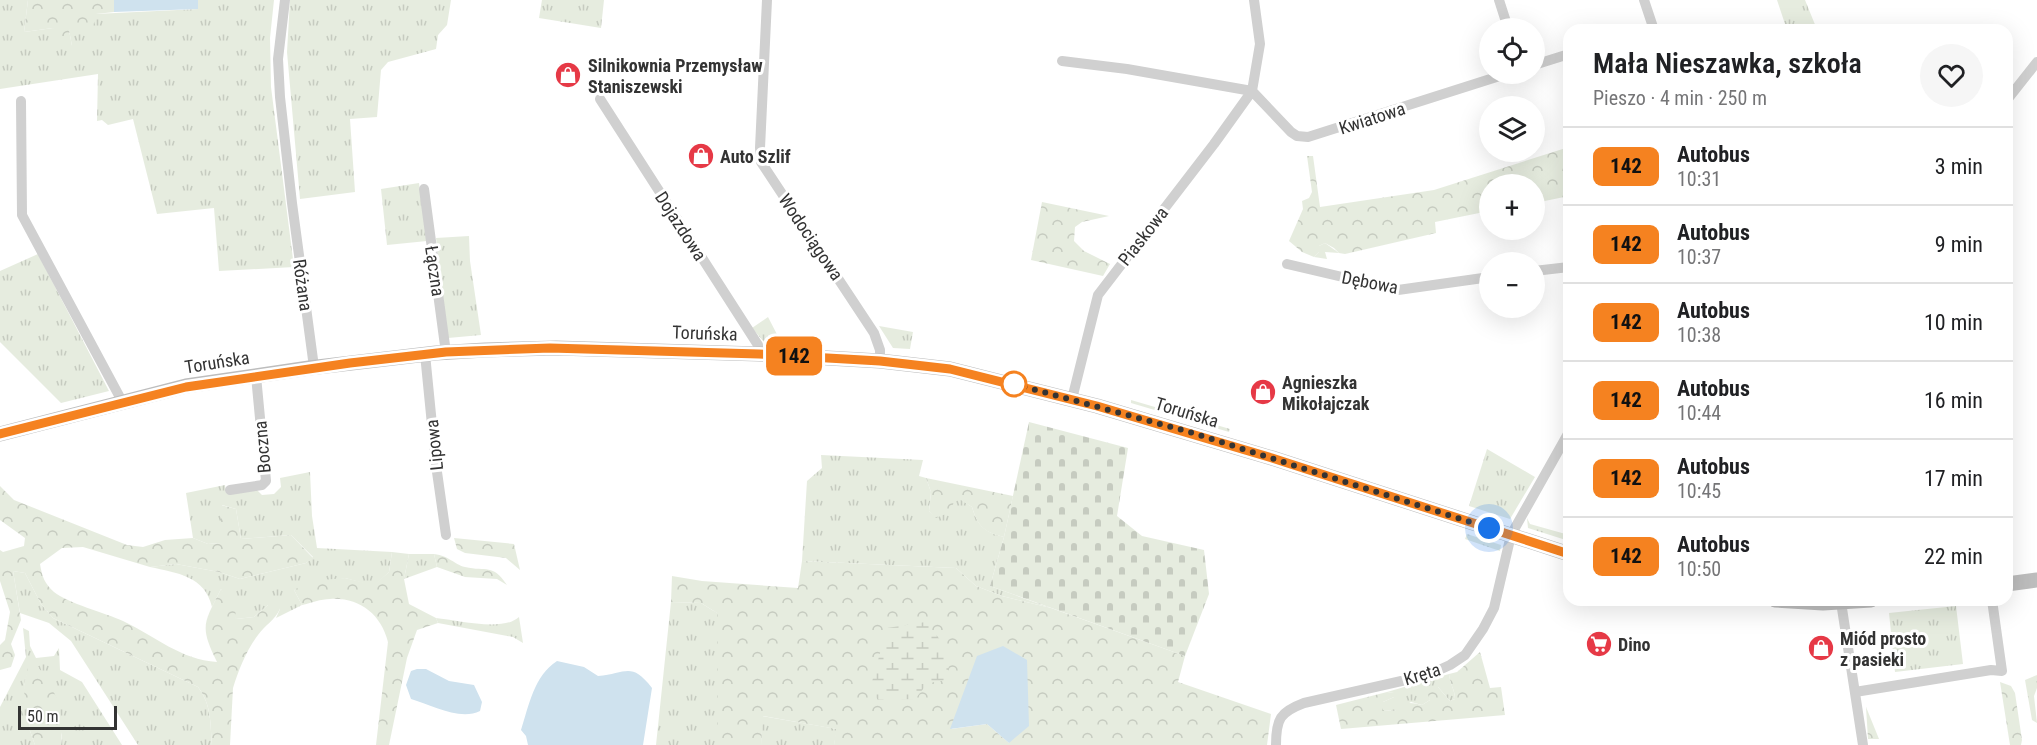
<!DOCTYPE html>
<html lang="pl">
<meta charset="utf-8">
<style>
:root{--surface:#fff;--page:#f6f6f6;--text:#202124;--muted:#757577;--line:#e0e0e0}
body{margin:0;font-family:"Roboto Condensed",sans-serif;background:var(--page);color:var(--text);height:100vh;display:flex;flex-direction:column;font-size:22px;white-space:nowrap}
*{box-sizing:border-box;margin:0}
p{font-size:20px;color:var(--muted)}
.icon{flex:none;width:33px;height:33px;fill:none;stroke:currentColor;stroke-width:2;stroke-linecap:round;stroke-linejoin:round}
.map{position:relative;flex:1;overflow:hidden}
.panel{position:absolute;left:1563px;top:24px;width:450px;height:582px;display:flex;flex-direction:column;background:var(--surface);border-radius:18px;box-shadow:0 6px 24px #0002}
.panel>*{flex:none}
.badge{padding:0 12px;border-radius:9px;font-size:21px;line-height:39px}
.buttons{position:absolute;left:1479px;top:18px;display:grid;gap:12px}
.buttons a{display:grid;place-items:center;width:66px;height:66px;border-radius:50%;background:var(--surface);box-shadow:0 6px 24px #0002;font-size:30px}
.scale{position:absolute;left:18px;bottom:15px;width:99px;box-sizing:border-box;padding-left:6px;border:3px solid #333;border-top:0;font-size:16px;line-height:21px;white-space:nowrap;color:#333;-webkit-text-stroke:4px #fff;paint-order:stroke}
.you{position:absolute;width:30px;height:30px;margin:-15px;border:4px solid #fff;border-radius:50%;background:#1a73e8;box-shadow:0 0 0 9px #1a73e833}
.map>.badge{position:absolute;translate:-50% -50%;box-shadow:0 0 0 3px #fff}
.round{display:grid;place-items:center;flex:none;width:63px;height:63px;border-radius:32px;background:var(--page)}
.head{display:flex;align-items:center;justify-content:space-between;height:102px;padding:0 30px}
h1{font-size:28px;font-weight:600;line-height:45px}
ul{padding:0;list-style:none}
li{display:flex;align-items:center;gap:18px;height:78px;padding:0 30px;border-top:2px solid var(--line)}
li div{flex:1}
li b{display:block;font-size:22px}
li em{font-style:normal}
li .badge{min-width:66px;font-weight:700;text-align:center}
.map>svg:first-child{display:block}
.grass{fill:url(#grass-tufts)}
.forest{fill:url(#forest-crowns);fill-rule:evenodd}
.wetland{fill:url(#wetland-marsh)}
.cemetery{fill:url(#cemetery-stones)}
.water{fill:#cfe2ee}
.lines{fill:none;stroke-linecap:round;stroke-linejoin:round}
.minor{stroke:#d0d0d0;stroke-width:10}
.secondary{stroke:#bdbdbd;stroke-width:15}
.line-casing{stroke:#fff;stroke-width:14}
.line{stroke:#f58220;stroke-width:9}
.walk{stroke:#333;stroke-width:6;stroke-dasharray:0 10.8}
.stop-dot{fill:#fff;stroke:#f58220;stroke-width:3}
.labels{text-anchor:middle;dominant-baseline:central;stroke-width:6;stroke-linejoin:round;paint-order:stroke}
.poi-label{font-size:18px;font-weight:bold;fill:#333;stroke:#fff;text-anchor:start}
.street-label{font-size:18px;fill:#333;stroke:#fff}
</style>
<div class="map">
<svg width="2037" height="745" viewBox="0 0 2037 745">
<defs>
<pattern id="grass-tufts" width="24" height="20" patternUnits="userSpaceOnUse" patternTransform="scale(1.5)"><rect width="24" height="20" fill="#e6ecdf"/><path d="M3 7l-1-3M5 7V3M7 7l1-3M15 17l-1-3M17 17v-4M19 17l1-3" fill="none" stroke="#c6cbc0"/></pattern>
<pattern id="forest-crowns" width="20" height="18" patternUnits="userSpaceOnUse" patternTransform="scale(1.5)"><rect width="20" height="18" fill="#e6ecdf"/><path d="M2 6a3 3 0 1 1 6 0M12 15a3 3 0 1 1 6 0" fill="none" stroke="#c6cbc0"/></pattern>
<pattern id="wetland-marsh" width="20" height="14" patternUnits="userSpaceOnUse" patternTransform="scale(1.5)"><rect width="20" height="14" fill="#e6ecdf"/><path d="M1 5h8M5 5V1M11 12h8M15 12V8" fill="none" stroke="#c6cbc0"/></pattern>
<pattern id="cemetery-stones" width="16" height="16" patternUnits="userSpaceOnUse" patternTransform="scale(1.5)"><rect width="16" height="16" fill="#e6ecdf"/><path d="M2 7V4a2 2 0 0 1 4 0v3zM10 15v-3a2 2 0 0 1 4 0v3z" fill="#c6cbc0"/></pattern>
</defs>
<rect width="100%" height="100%" fill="#fff"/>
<path class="grass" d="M0 0H28L24 32 53 28 72 46 69 30 95 14 198 9V0H274L270 38 271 87 294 267 219 271 214 208 157 214 133 119 108 125 102 120 97 121 98 74 0 89Z
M290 0H451L447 25 438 35 436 49 388 62 381 70 377 117 350 119 355 192 300 199 287 52Z
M542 0H604L601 28 539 18Z
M1777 0H1805L1816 27 1810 30H1787Z
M419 183 427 241 387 245 381 189Z
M469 236 470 261 481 335 448 338 436 238Z
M1325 243 1339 253 1325 252 1327 259 1314 257 1319 252V246Z
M38 254 109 391 61 403 0 342V271Z
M768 317 782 344 764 342 752 328Z
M879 326 913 332 910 349 893 348Z
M1131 400 1230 429 1229 432 1131 403Z
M1487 449 1535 477 1510 519 1469 506Z
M821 455 923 460 919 476 926 478 931 492 929 511 936 517 956 496 972 507C978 527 985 532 1004 537L990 586 1051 608 1002 596 976 586 956 568 802 561 807 481 822 468Z
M310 472 312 516 317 548 392 552 389 572 374 586 345 578 294 590 302 605 276 618 280 609 268 605 254 617 236 619 221 589 212 607C205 576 177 573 150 567L176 564 219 572 240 579 306 563 313 557 291 535 241 539 236 509 222 505 221 543 208 544 193 538 186 493 225 485 226 493 256 489 262 495 274 494 281 487 280 478Z
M1527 518 1530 524 1569 535V541L1528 528Z
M1467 534 1501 545 1500 551 1465 539Z
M409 554H434L437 567 404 579Z
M13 571 25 573 41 604 53 618 198 687C212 706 210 722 212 745H138L71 641 49 623 20 613Z
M671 602 701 603 717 613V745H656Z
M1956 606 1963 664 1895 672 1889 613Z
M519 617 523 643 513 637 438 623 436 618C457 620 503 632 519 617Z
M23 628 29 631 30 646 36 658 54 656 59 648 60 670 82 682 122 745H61L62 735 38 667H29L24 686 32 711 29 728 35 745H0V707L26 657Z
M1449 674C1450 684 1455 690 1455 699L1450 701 1438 687 1429 693 1430 700 1422 705 1411 702 1395 711 1383 710V702L1394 697V693L1387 692Z
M2037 675V688L2034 696 2037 723 2032 720 2025 680Z
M762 716 837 729 834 745H761Z"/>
<path class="forest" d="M28 0H114V12L96 14 93 27 69 30 72 46H57L53 28 24 32Z
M1569 147V196L1535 203 1534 184H1490L1489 211 1435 222 1436 233 1345 254 1339 253 1334 248 1325 243 1319 246V252L1314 257 1302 252 1289 241 1303 209 1302 201 1309 198 1312 192 1307 156H1313L1320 207 1434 190Z
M1042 202 1109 216 1082 222 1075 227 1074 241 1084 251 1110 264 1103 276 1031 260Z
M926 478 1013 496 1004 537C984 532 978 527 972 507L956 497 950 512 936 518 929 511 931 492Z
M0 486 14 500 127 545 143 547 165 540 193 538 208 544 221 543V505L236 509 241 539 291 535 313 558 306 563 240 579 219 572 176 564 150 567 83 547 62 548 40 564C42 577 45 584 54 592 67 603 106 613 123 621 155 636 181 660 217 662 199 626 204 623 221 589L235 607 236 619 254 617 268 605 277 603 280 609C275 620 265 625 258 635 246 651 239 669 233 688L230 745H212C210 722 212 706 198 687L53 618 41 604 25 573 13 571 21 620 11 644 15 655 11 667 0 670V645L5 640 10 612 0 581V550L3 552 24 546 25 538 0 520Z
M454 538 514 544 520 570 506 558 465 553 457 549Z
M392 552 409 554 404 579 409 604 436 618 438 623 417 630 407 658 389 745H376L388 642C381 614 359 597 330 599 321 599 311 603 302 605L294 590 310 581 345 578 374 585 389 572Z
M434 554C450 556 453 564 465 567 487 572 492 563 507 585L497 579 465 577 437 567Z
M802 561 956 568 976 586 1002 596 1051 608 1185 656 1178 682 1271 714 1267 745H834L836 729 763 716 761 745H717V613L701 603 671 602 672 576 702 581 798 588ZM1027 660 1009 743 987 724 951 729Z
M1480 652 1490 688 1501 687 1505 715 1341 729 1336 705 1387 692 1394 693V697L1383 702V710L1395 711C1404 701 1410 702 1422 705L1430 700 1426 689 1430 686 1438 687 1450 701 1455 699C1455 690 1450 684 1449 674L1457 672Z
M28 667H38C58 692 64 713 61 745H35L29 728 32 711 25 705 24 686Z
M2000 682 2011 686 2015 693 2022 740 2021 745H2010Z
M1866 707 1879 739H1868Z"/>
<path class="wetland" d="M932 621V630C948 648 950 656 948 680L928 683 915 699 878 700 870 689 887 628Z"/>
<path class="cemetery" d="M1029 422 1128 448 1117 516 1142 536 1204 550 1209 594 1185 656 990 586 1004 537Z"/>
<path class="water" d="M114 0H198V9L114 12Z
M1003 646 1027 660 1029 726 1009 743 987 724 950 729 977 656Z
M557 661 584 667 598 676C626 674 631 661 652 688L643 745H528L526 736 521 730C529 705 534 676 557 661Z
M417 669H426L449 681 474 685 482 702 480 711C460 721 431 705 411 699L406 685 411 671Z"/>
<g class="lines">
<path class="minor" d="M285 0 278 59 280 97 292 203 314 367
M767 0 760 148 761 162 874 333 880 350V361
M1499 0 1508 28
M1644 0 1654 30
M1062 61 1127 69 1252 91
M1534 65 1569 54
M1252 91 1291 132 1297 136 1308 137 1506 74
M600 99 758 345 759 354
M2007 100 2037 62
M21 101 22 215 123 403
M424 189 446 353
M1287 264 1398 290 1490 277
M1534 271 1569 267
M425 354 436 465 446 535
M1072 399 1098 295 1214 144 1252 91 1260 44 1254 0
M230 490 262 485 266 481 256 376
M1841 602 1863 745
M1855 692 1991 670 2002 671 1992 600
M1276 745C1276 719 1280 712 1304 703L1428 675 1450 665 1465 655 1483 629 1494 608 1511 535 1569 432"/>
<path class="secondary" d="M0 434 186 386 309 368 436 353 485 350 556 348 759 354 880 361 950 369 1097 406 1272 458 1569 554
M2007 584 2037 580
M1775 600 1823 603 1871 600"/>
</g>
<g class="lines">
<g class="line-casing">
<path id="line" d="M0 434 186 387 350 363 446 352 550 348 759 354 880 361 950 369 1097 406 1272 458 1569 554"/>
</g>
<use href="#line" class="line"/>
<path class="walk" d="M1014 384 1193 433 1489 528"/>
</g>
<defs>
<g id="shop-disc" transform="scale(1.35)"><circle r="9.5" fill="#e63946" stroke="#fff"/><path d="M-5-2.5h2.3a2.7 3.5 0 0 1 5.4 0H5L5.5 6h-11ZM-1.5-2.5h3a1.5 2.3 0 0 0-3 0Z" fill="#fff"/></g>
<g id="supermarket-disc" transform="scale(1.35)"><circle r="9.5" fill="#e63946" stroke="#fff"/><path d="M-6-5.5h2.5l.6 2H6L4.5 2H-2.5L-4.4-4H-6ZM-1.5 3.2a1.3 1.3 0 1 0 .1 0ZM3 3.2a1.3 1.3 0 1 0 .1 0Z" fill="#fff"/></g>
</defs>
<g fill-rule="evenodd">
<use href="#shop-disc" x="568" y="75"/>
<use href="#shop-disc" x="701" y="156"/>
<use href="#shop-disc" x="1263" y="392"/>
<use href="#supermarket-disc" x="1599" y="644"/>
<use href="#shop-disc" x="1821" y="648"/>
</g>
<circle class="stop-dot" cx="1014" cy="384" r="12"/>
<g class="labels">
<g class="poi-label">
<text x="588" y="65">Silnikownia Przemysław<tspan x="588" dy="21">Staniszewski</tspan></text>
<text x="720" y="156">Auto Szlif</text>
<text x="1282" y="382">Agnieszka<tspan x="1282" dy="21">Mikołajczak</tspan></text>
<text x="1840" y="638">Miód prosto<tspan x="1840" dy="21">z pasieki</tspan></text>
<text x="1618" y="644">Dino</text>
</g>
<g class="street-label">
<text transform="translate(1372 118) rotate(-18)">Kwiatowa</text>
<text transform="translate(681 226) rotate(57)">Dojazdowa</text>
<text transform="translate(1143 236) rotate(-52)">Piaskowa</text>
<text transform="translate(811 237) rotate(56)">Wodociągowa</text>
<text transform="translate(435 271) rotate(82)">Łączna</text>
<text transform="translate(1370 282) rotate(11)">Dębowa</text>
<text transform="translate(303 285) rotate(82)">Różana</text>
<text transform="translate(705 333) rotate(2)">Toruńska</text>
<text transform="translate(217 362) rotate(-9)">Toruńska</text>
<text transform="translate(1187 412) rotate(17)">Toruńska</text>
<text transform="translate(434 445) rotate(-96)">Lipowa</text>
<text transform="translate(262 447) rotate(-95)">Boczna</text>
<text transform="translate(1422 674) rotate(-17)">Kręta</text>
</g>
</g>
</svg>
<div class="buttons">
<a><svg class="icon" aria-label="locate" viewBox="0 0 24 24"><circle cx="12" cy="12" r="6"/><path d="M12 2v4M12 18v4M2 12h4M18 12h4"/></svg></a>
<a><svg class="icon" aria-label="layers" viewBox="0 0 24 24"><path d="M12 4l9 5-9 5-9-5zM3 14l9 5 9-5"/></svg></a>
<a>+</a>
<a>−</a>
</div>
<div class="scale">50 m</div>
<div class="you" style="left:1489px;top:528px"></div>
<b class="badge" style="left:794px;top:356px;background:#f58220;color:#111">142</b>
<section class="panel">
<div class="head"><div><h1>Mała Nieszawka, szkoła</h1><p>Pieszo · 4 min · 250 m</p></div><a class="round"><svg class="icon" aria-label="heart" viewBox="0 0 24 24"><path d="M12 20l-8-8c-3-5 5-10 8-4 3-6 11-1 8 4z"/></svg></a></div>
<ul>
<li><span class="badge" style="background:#f58220;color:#111">142</span><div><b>Autobus</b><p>10:31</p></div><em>3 min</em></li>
<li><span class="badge" style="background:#f58220;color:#111">142</span><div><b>Autobus</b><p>10:37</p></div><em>9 min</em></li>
<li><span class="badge" style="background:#f58220;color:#111">142</span><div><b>Autobus</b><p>10:38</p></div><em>10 min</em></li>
<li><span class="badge" style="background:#f58220;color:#111">142</span><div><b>Autobus</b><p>10:44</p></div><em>16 min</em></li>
<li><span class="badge" style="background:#f58220;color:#111">142</span><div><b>Autobus</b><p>10:45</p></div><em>17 min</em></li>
<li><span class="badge" style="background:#f58220;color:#111">142</span><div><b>Autobus</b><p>10:50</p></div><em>22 min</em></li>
</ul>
</section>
</div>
